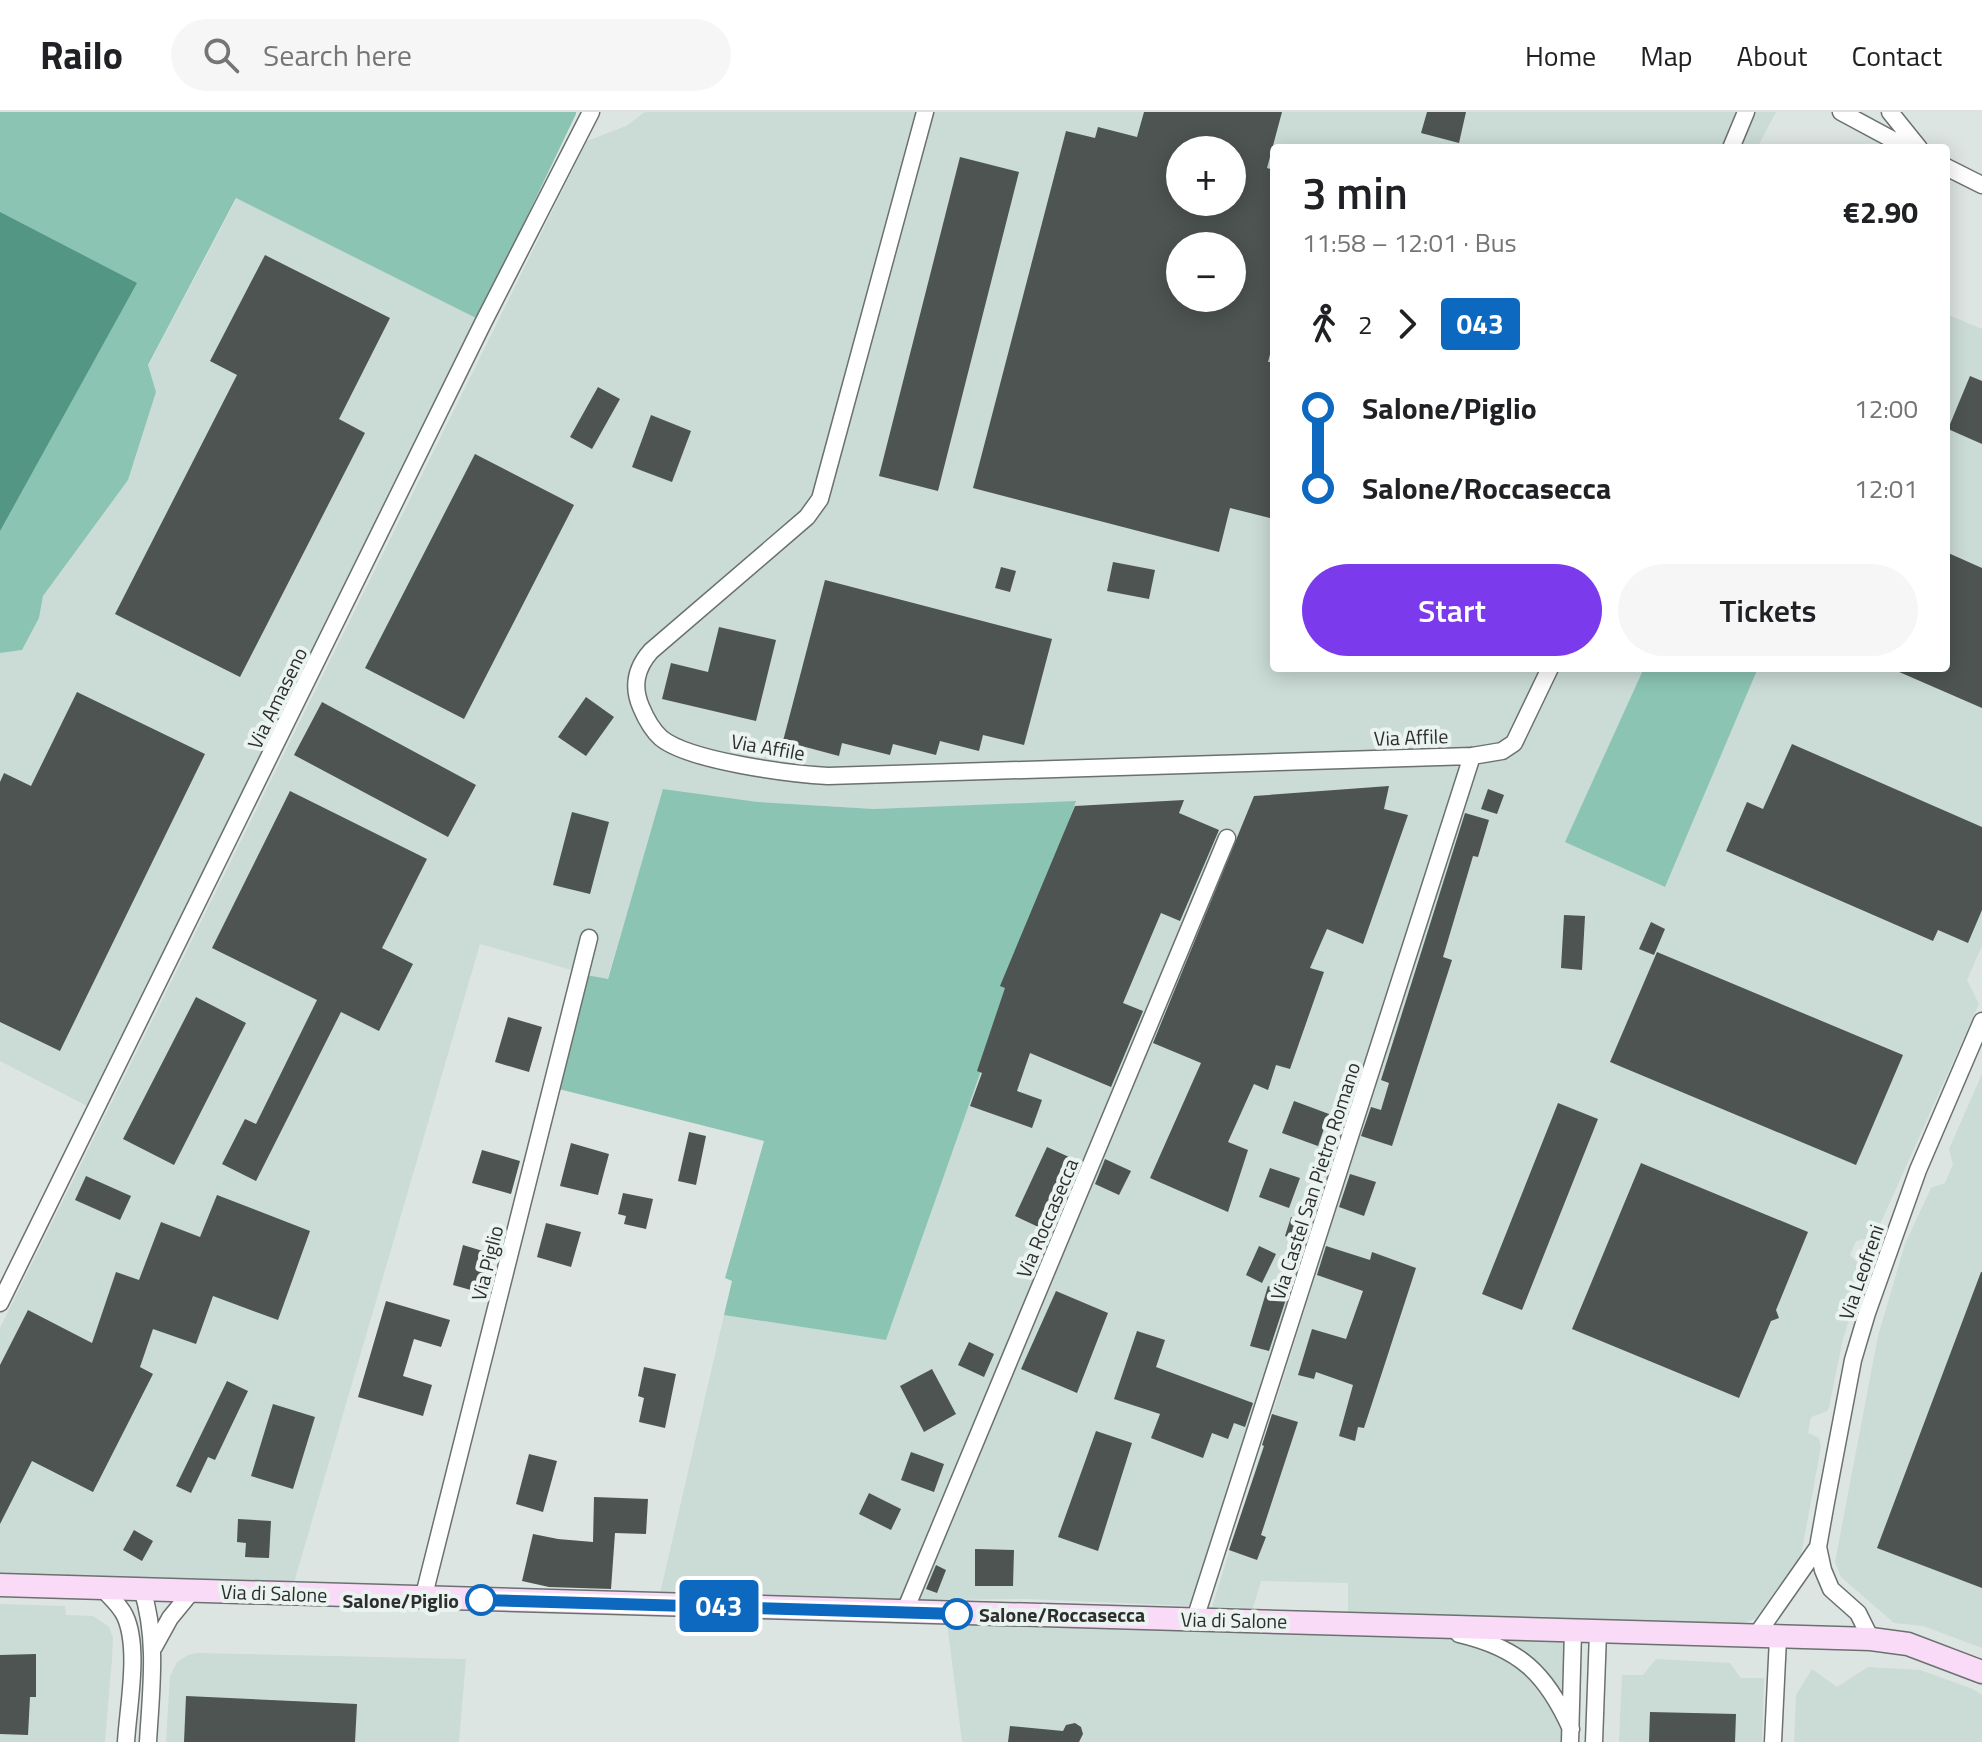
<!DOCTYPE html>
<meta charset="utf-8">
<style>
:root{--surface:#fff;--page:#f6f6f6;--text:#202124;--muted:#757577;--line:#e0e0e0;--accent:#7c3aed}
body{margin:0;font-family:"Titillium Web",sans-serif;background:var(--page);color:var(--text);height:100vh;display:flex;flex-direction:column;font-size:30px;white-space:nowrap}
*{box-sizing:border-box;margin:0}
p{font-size:26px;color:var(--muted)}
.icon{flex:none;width:44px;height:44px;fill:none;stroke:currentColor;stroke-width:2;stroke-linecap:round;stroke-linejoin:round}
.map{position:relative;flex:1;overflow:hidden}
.drawer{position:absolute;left:1270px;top:32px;width:680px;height:528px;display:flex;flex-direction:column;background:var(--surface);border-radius:8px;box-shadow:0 4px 20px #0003}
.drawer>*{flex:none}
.badge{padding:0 16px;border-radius:6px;font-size:28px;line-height:52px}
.tools{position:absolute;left:1166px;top:24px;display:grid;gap:16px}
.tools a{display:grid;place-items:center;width:80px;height:80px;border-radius:50%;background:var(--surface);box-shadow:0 4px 20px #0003;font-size:40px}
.map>.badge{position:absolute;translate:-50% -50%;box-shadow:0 0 0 4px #fff}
.legs{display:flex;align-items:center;gap:12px;height:88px;padding:0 32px;font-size:26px}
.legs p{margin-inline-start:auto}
.overview{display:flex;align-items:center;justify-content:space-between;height:136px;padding:0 32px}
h1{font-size:44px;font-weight:600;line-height:60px}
.cta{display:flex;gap:16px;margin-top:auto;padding:16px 32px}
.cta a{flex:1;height:92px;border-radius:48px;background:var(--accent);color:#fff;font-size:32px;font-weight:600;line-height:92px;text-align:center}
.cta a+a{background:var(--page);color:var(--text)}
ul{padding:0 32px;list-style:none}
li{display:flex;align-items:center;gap:28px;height:80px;font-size:30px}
li i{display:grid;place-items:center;width:12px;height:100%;margin:0 10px;background:currentColor}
li i::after{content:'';width:20px;height:20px;margin:-10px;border:6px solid;border-radius:50%;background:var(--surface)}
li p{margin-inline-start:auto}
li:first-child i{background:linear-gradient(#0000 50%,currentColor 0)}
li:last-child i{background:linear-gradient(currentColor 50%,#0000 0)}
header{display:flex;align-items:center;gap:48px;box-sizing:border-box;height:112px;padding:0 40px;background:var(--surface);border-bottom:2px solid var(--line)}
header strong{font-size:38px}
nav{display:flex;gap:44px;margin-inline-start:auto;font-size:28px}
.search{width:560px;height:72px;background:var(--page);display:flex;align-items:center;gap:20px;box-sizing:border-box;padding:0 28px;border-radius:44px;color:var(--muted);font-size:30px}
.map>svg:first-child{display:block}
.built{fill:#cbdbd6;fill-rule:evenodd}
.green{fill:#8bc4b3}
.water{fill:#539683}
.building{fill:#4d5452;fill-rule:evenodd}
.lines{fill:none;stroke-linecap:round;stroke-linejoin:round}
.street-casing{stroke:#6a716f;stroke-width:19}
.secondary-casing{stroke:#6a716f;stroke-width:25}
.street{stroke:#fff;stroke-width:16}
.secondary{stroke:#f9dbf7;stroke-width:22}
.line-1-casing{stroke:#fff;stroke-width:18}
.line-1{stroke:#0c69bf;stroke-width:12}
.stop-1-dot{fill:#fff;stroke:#0c69bf;stroke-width:4}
.labels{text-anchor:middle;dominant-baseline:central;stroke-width:8;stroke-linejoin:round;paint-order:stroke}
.street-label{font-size:20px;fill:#2c2f2e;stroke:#eaf3f0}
.stop-label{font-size:20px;font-weight:bold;fill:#2c2f2e;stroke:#eaf3f0;text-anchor:end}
</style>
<header>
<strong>Railo</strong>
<div class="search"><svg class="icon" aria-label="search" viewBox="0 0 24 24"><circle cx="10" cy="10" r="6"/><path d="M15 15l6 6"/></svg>Search here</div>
<nav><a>Home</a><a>Map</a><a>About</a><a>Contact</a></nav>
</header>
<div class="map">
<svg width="1982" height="1630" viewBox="0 0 1982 1630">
<rect width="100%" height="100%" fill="#dde5e3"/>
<path class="built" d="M645 0H1776L1757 36H1274V556H1644L1566 730 1664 775 1758 556H1946V202L1982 217V834L1967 868 1979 892 1877 1119 1873 1125 1856 1129 1850 1143 1860 1153V1172L1843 1227 1829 1295 1827 1299 1811 1305 1808 1321 1819 1326 1821 1335 1801 1443 1755 1507 1734 1514 1348 1502V1471L1261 1469 1253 1496 1212 1495 1469 671 1455 667 1190 1494 1027 1487 917 1488 1055 1164 1038 1157 901 1490 659 1486 724 1203 886 1228 1075 690 874 697 758 690 664 677 607 868 480 832 293 1474 0 1463V1216L587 29 626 14ZM1180 38H1232V90H1180ZM1180 134H1232V186H1180Z
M237 86 478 207 87 994 0 949V541L22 538 39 506 43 484 128 368 156 280 148 254Z
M1982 962V1536L1923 1514 1894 1511 1841 1465 1835 1450 1878 1224 1905 1132 1931 1076 1945 1071 1953 1052 1949 1037Z
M0 1492 65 1494 66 1503 93 1504 109 1515 113 1526 112 1547 105 1630H0Z
M947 1511 1564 1528 1563 1630H962Z
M196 1541 466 1547 459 1630H166L170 1564 177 1550 188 1543Z
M1656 1547 1730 1551 1741 1566H1764L1762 1630H1619L1622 1563H1643Z
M1868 1555 1920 1558 1973 1577 1982 1583V1630H1794L1796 1583 1812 1557 1837 1575Z"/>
<path class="green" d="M0 0H576V2L478 207 236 86 148 253 156 280 128 368 43 484 39 506 22 538 0 541Z
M1644 556H1758L1665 775 1565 730Z
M663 677 758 690 874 697 1076 689 886 1228 724 1203 732 1169 725 1166 764 1029 551 975 581 862 608 867Z"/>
<path class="water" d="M0 100 137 171 0 419Z"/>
<path class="building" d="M1144 0H1282L1267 56 1274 58V228L1268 250H1274V407L1230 396 1219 440 973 376 1066 19 1095 26 1098 15 1137 25ZM1180 38H1232V90H1180ZM1180 134H1232V186H1180Z
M1427 0H1466L1459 31 1421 21Z
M960 45 1019 60 938 379 879 364Z
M265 143 390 206 339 307 365 321 240 565 115 502 237 263 210 249Z
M1970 264 1982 269V332L1948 317Z
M598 275 620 287 592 337 570 325Z
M651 303 691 319 672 370 632 355Z
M475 342 574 393 464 607 365 556Z
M1946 440 1982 456V596L1890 556H1946Z
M1113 450 1155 458 1149 487 1107 479Z
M1001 455 1016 459 1010 480 995 476Z
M825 468 1052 527 1024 633 983 623 979 639 940 629 936 643 893 632 890 643 842 631 839 644 783 629Z
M719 515 776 528 756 609 662 587 671 551 708 560Z
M77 580 205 642 60 939 0 910V670L4 661 31 674Z
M586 585 614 605 586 644 558 625Z
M322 590 476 673 448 725 294 643Z
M1792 632 1982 715V798L1968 831 1938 818 1933 829 1726 739 1747 690 1763 697Z
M1389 674 1384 697 1408 703 1363 832 1327 817 1310 856 1324 860 1290 957 1276 953 1268 978 1254 972 1228 1030 1248 1038 1228 1100 1150 1066 1201 951 1153 931 1254 684Z
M1488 677 1504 683 1497 702 1481 697Z
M290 679 427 747 382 836 413 852 379 919 341 900 256 1069 222 1052 245 1007 256 1012 317 888 212 836Z
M1184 688 1179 701 1219 718 1180 809 1161 801 1123 891 1143 899 1111 975 1030 941 1017 979 1042 988 1032 1016 970 994 982 961 977 959 1005 876 1000 874 1075 694Z
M572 700 609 710 590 782 553 773Z
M1465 701 1489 708 1478 745 1473 744 1443 845 1452 848 1392 1034 1361 1024 1371 995 1381 998 1389 971 1381 968Z
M1564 803 1585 804 1582 858 1561 856Z
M1651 810 1665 817 1654 843 1639 837Z
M1657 840 1903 943 1856 1053 1610 950Z
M196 885 246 911 174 1053 123 1027Z
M508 905 542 915 529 960 495 950Z
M1294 989 1329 1002 1318 1034 1282 1021Z
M1558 991 1598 1007 1522 1198 1482 1182Z
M689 1020 706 1024 696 1073 678 1069Z
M571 1031 609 1042 598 1083 560 1074Z
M1047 1035 1080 1050 1047 1119 1015 1104Z
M482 1038 520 1049 511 1082 472 1071Z
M1105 1047 1131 1059 1119 1083 1095 1072Z
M1641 1051 1808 1120 1776 1198 1779 1206 1771 1209 1739 1286 1572 1217Z
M1270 1056 1300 1066 1289 1096 1259 1085Z
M1350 1062 1376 1070 1364 1104 1339 1095Z
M86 1064 131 1084 120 1108 75 1088Z
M623 1081 653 1087 646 1117 624 1112 626 1104 618 1102Z
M217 1083 310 1119 278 1208 213 1184 196 1232 153 1217 140 1255 153 1262 93 1380 32 1349 0 1412V1253L28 1198 92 1231 116 1160 139 1168 161 1110 200 1125Z
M1291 1105 1310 1111 1304 1130 1285 1124Z
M546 1111 581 1120 571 1155 537 1145Z
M463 1133 496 1143 485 1182 453 1173Z
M1259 1134 1276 1142 1262 1171 1246 1163Z
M1326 1134 1370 1148 1372 1140 1416 1156 1364 1316 1358 1315 1355 1329 1339 1324 1353 1273 1316 1260 1314 1267 1298 1263 1312 1217 1346 1227 1363 1179 1317 1163Z
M1981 1160H1982V1476L1877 1436Z
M1268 1174 1288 1181 1269 1239 1250 1234Z
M1056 1179 1108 1201 1077 1281 1021 1257Z
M386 1189 450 1208 441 1235 414 1227 403 1264 432 1273 423 1304 358 1285Z
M1137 1219 1165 1228 1156 1255 1253 1291 1245 1315 1234 1311 1228 1327 1212 1321 1203 1346 1151 1326 1160 1302 1114 1287Z
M969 1230 994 1242 984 1265 958 1253Z
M644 1255 676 1262 665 1316 639 1310 644 1286 638 1284Z
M932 1257 956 1302 924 1320 900 1274Z
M227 1269 248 1279 215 1348 208 1345 191 1381 176 1374Z
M273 1292 315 1305 293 1377 251 1364Z
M1272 1302 1298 1310 1261 1423 1266 1425 1257 1448 1229 1438 1264 1334 1262 1333Z
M1096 1319 1132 1331 1098 1439 1058 1425Z
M911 1340 944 1352 934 1380 901 1368Z
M529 1342 557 1349 543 1400 516 1392Z
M869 1381 901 1397 891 1418 859 1402Z
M594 1385 648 1387 646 1422 615 1421 611 1477 549 1475 522 1469 533 1422 558 1427 593 1430Z
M238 1407 271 1409 269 1446 245 1445 246 1431 237 1430Z
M134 1418 153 1429 142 1449 123 1438Z
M975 1437 1014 1438 1013 1474H975Z
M936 1453 946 1458 937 1481 926 1477Z
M36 1542V1585H30L28 1623 0 1622V1543Z
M186 1584 357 1592 355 1630H184Z
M1650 1600 1736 1602 1735 1630H1649Z
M1075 1611 1081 1615 1083 1622 1079 1630H1008L1010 1614 1063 1619 1066 1613Z"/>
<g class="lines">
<g class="street-casing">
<path id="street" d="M925 0 820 387 807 405 651 539C636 556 632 574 641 595 646 607 651 617 661 626 689 649 790 662 828 664L1472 644 1502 639 1514 631 1550 556
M1841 0 1908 36
M1890 0 1919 36
M1731 36 1746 0
M1946 55 1982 73
M0 1191 483 211 591 0
M101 1475C109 1484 120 1493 125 1504 140 1536 128 1595 126 1630
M142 1477C158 1527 151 1578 148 1630
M423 1487 589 826
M904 1501 1227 726
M1195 1507 1472 644
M1459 1522C1519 1536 1546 1561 1571 1617
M1755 1525 1818 1435
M1871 1527 1858 1501 1831 1477 1823 1458 1818 1435 1826 1390 1853 1248 1867 1201 1918 1058 1982 909
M154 1535 170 1506 193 1478
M1570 1630 1573 1519
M1594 1630 1598 1520
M1773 1630 1778 1526"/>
</g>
<g class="secondary-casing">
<path id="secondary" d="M0 1473 1871 1527 1908 1532 1982 1560"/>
</g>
<use href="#street" class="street"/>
<use href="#secondary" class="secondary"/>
</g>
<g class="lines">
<g class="line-1-casing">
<path id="line-1" d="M481 1488 957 1502"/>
</g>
<use href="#line-1" class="line-1"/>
</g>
<g class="stop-1-dot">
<circle cx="481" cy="1488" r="14"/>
<circle cx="957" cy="1502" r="14"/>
</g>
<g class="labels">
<g class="street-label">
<text transform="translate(277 586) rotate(-64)">Via Amaseno</text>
<text transform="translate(1411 625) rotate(-2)">Via Affile</text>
<text transform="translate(768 635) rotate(10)">Via Affile</text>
<text transform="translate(1315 1069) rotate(-72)">Via Castel San Pietro Romano</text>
<text transform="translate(1047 1106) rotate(-67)">Via Roccasecca</text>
<text transform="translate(487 1151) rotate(-76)">Via Piglio</text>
<text transform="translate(1861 1160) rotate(-71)">Via Leofreni</text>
<text transform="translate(274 1481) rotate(2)">Via di Salone</text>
<text transform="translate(1234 1508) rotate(1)">Via di Salone</text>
</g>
<g class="stop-label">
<text x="459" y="1488">Salone/Piglio</text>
<text x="979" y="1502" text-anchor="start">Salone/Roccasecca</text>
</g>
</g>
</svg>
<div class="tools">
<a>+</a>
<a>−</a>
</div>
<b class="badge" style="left:719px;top:1494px;background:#0c69bf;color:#fff">043</b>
<section class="drawer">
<div class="overview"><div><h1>3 min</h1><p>11:58 – 12:01 · Bus</p></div><b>€2.90</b></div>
<div class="legs"><svg class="icon" aria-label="walk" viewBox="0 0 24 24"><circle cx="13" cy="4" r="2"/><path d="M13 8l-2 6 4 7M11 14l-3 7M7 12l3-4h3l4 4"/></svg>2<svg class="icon" aria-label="forward" viewBox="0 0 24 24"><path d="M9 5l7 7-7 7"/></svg><b class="badge" style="background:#0c69bf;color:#fff">043</b></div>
<ul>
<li><i style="color:#0c69bf"></i><b>Salone/Piglio</b><p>12:00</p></li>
<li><i style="color:#0c69bf"></i><b>Salone/Roccasecca</b><p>12:01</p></li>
</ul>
<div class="cta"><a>Start</a><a>Tickets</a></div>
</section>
</div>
